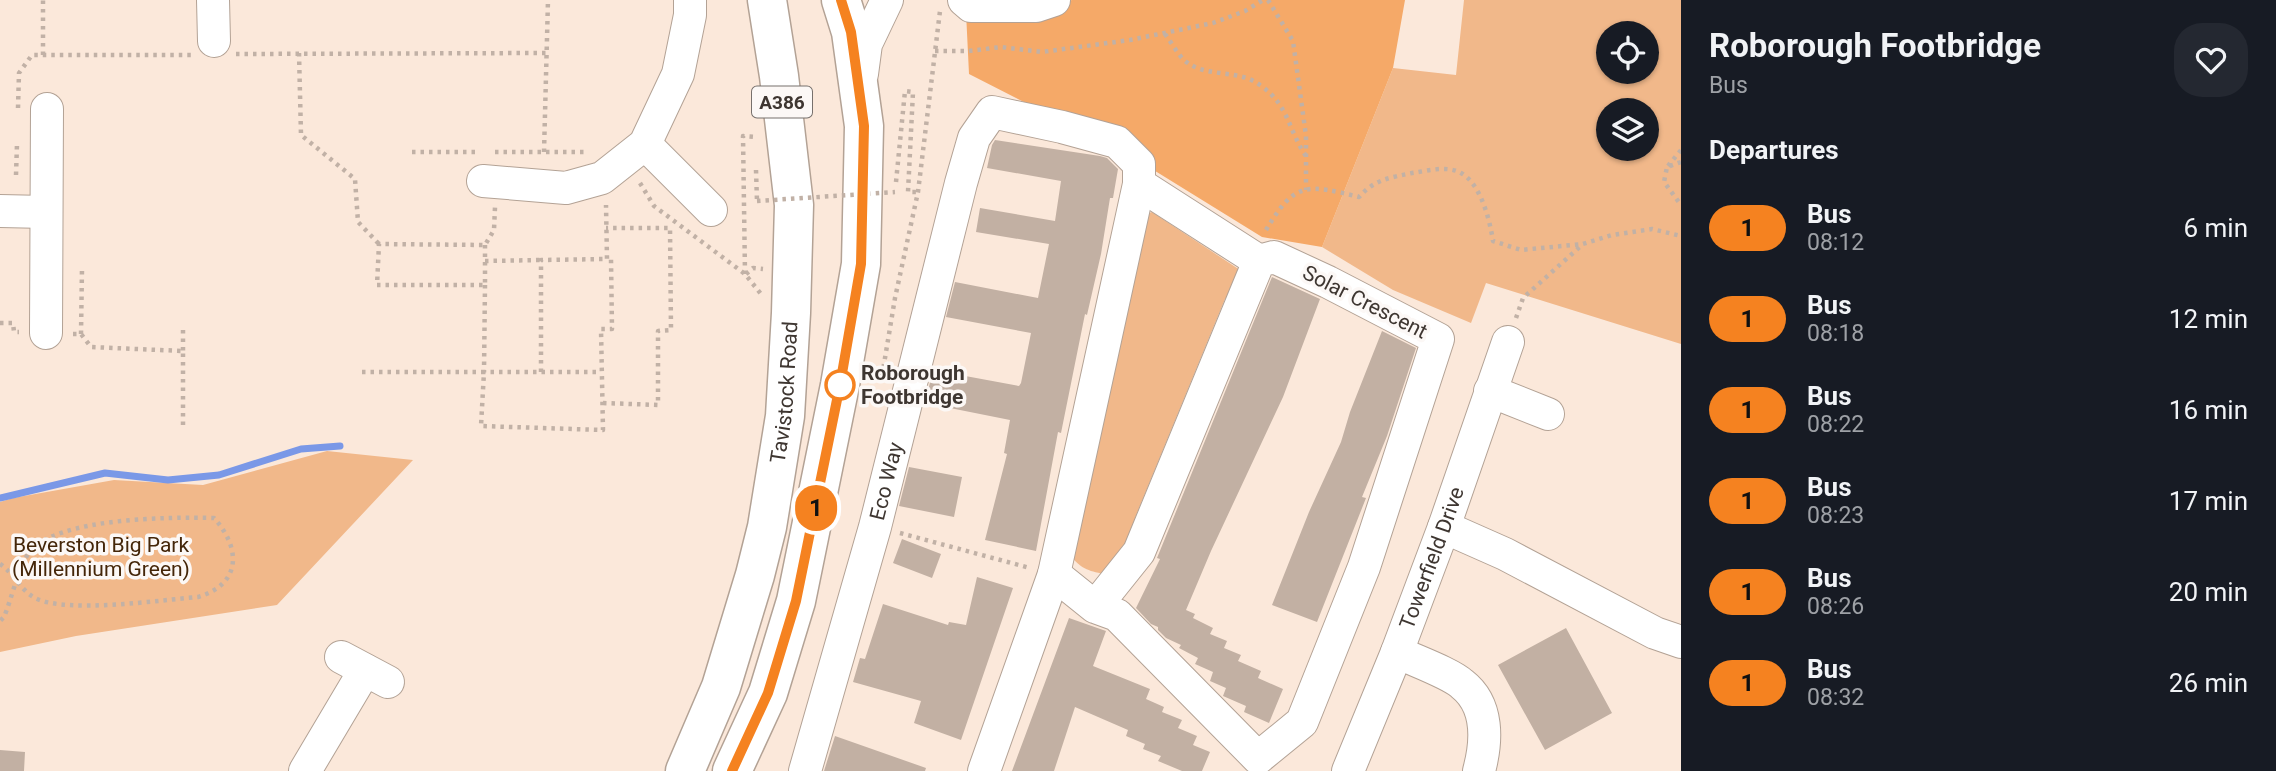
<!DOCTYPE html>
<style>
:root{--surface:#171b24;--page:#242831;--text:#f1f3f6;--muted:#9ea1a6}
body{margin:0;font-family:Roboto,sans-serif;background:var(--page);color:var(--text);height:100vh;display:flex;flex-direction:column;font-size:26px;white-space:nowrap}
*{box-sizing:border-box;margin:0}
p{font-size:23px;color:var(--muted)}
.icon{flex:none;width:38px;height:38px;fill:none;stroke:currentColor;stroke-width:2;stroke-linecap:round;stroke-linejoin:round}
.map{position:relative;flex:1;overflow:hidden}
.panel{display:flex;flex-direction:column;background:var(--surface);width:595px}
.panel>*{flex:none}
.badge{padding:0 14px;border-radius:23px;font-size:24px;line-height:46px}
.controls{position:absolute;left:1596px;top:21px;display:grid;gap:14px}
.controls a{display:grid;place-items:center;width:63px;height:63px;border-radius:50%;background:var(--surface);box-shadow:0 2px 5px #0004;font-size:35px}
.map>.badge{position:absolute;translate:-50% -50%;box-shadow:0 0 0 4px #fff}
h2{padding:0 28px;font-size:26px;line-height:63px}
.round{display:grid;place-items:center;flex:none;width:74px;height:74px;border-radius:28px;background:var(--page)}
.head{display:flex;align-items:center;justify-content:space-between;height:119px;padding:0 28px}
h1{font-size:33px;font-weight:700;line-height:52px}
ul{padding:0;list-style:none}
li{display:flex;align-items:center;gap:21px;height:91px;padding:0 28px}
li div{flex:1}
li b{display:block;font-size:26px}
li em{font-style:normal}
li .badge{min-width:77px;font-weight:700;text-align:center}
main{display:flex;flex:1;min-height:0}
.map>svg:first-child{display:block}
.green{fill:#f1b88a;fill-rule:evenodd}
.forest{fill:#f5a968}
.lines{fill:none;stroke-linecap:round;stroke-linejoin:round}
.stream{stroke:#7a98e7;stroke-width:7}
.building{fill:#c2b0a3}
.minor-casing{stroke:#b3a295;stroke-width:34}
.highway-casing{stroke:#b3a295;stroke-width:41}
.path{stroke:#c1b1a6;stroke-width:4.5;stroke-dasharray:3.5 5;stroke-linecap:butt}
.minor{stroke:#fff;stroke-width:32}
.highway{stroke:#fff;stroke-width:38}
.path-bridge{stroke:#c1b1a6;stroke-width:4.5;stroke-dasharray:3.5 5;stroke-linecap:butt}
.line-casing{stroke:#fff;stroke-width:16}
.line{stroke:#f58220;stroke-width:10}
.stop-dot{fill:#fff;stroke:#f58220;stroke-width:3.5}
.labels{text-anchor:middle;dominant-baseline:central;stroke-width:7;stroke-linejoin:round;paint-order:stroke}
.shield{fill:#fcf8f6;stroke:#77706c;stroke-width:2}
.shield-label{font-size:19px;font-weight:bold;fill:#3e3631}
.street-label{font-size:21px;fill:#3e3631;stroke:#fcf8f6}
.stop-label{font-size:21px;font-weight:bold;fill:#3e3631;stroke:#fcf8f6;text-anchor:start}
.park-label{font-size:21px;fill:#442609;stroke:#fcf8f6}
</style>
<main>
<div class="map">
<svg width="1681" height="771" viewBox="0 0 1681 771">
<rect width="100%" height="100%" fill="#fbe8da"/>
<path class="green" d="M1464 0H1681V344L1486 283 1471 323 1393 290 1322 247 1393 68 1456 75ZM1608 33H1647V72H1608ZM1608 110H1647V149H1608Z
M1152 212 1243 272 1235 291 1225 299 1135 518 1141 522 1120 564 1104 574C1088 571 1080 568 1070 555L1145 215Z
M327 451 413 460 277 605 76 636 0 652V502L13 498 114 480 203 485Z"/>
<path class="forest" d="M1072 0H1405L1393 68 1322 247 1262 237 1139 161 969 74 966 12 1005 16Z"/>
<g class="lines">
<path class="stream" d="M0 498 105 473 168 480 219 475 301 449 340 446"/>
</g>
<path class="building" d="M995 140 1100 156 1107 158 1118 169 1113 198H1110L1101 254 1087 315 1085 314 1061 433 1058 432 1036 551 985 540 1007 454 1004 453 1010 420 925 403 933 370 1019 386 1021 383 1031 333 946 317 955 282 1038 298 1049 244 976 232 980 208 1055 221 1061 181 987 168 992 145Z
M1272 277 1320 299 1283 397 1211 551 1186 610 1195 614 1193 618 1213 628 1210 634 1227 641 1224 648 1241 655 1238 661 1261 671 1258 678 1283 689 1269 723 1244 712 1246 706 1223 696 1226 688 1210 681 1213 672 1195 664 1198 658 1179 648 1181 645 1166 638 1158 630V627L1151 624 1136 608 1160 559 1157 558Z
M1382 331 1416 348 1387 436 1362 497 1366 498 1317 622 1272 605 1309 512 1341 442 1350 412Z
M909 467 962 477 954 517 899 506Z
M902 539 941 554 932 578 893 563Z
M977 577 1013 588 961 740 914 723 921 701 853 682 860 658 865 659 883 604 948 625 949 622 966 625Z
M1069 618 1106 631 1093 666 1150 689 1146 699 1164 707 1162 712 1182 720 1178 728 1197 736 1193 745 1210 752 1202 771H1182L1158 761 1161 756 1143 749 1145 744 1126 736 1128 730 1075 707 1054 771H1012Z
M1566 628 1612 713 1545 750 1498 665Z
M835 736 926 768 925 771H824Z
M0 750 25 752 24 771H0Z"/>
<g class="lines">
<g class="minor-casing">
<g id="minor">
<path d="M213 0 214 41"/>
<path d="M964 0 971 6H1036L1054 0"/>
<path d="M862 74 866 44 887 0"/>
<path d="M645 144 711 210"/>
<path d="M483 181 566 188 602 178 645 144 678 74 690 15V0"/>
<path d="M1139 184 1259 261"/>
<path d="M0 211 46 212"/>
<path d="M46 333 47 109"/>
<path d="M1490 391 1548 414"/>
<path d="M1444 527 1505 554 1655 633 1681 642"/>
<path d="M1054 574 1095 607 1117 615 1258 758 1302 722 1364 567 1438 339 1328 282 1274 257 1259 261 1139 552 1095 607"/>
<path d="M1397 652C1413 660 1450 673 1462 684 1489 705 1487 741 1479 771"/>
<path d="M341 657 388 682"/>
<path d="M305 771 365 670"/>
<path id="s1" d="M805 771 875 527 961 183 974 138 992 112 1062 127 1117 142 1139 164V184L1054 574 984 771"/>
<path id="s2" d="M1348 771 1397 652 1444 527 1508 342"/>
</g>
</g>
<g class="highway-casing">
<g id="highway">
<path id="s3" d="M685 771 721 687 755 575 767 527 785 416 791 313 794 205 779 76 767 0"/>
<path d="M732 771 768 693 796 601 840 385 861 264 864 126 851 32 841 0"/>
</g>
</g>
<path class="path" d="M1268 0 1293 41 1306 136V190
M1165 34C1171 42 1177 53 1184 60 1206 79 1237 68 1260 85 1289 105 1288 130 1306 156
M935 51H969L1001 47 1042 52 1130 40 1213 23 1245 11 1263 0
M299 53 301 135 355 179 358 222 379 244
M236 54 546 53
M43 55V0
M18 108 19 73 32 55H191
M412 152H479
M495 152H587
M544 152 548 0
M1681 162 1667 167 1664 182 1681 205
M1668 166 1681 150
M756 170 757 201
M16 175 17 144
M896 182 905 91 913 92 908 192H918
M640 183 654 206 745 274 761 294
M1266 230C1295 181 1307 184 1359 197 1375 179 1389 178 1412 173 1427 171 1447 165 1461 173 1481 184 1490 221 1493 241L1521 250 1583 244
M485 245V285H377L379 244 485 245 494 230 495 207
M485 261 541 260
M745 274 743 136 755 137
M746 274 753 268 763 269
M485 285 484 372H601
M1516 318 1523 298 1583 244 1612 235 1652 229 1681 236
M0 323H13L14 332H19
M183 330V351
M73 334H81L91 347 183 351V428
M81 334 82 268
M362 372H484L481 426 603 430 601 329H612L611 259H607L606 205
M541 372V260L607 259
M882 376 895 298 918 192 940 11
M603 403 658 405V331L671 330 670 228H606
M900 533 1030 568
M0 564C14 573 20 590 35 598 66 614 161 600 198 597 242 584 241 548 214 518 171 517 56 517 29 553 19 565 11 601 4 617L0 621"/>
<use href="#minor" class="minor"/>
<use href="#highway" class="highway"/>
<path class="path-bridge" d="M757 201 895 192"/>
</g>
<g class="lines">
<g class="line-casing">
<path id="line" d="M732 771 768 693 796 601 840 385 861 264 864 126 851 32 841 0"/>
</g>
<use href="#line" class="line"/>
</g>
<circle class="stop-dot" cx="840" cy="385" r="14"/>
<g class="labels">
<rect class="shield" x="752" y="86.5" width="60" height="31" rx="5"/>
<g class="shield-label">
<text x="782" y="102">A386</text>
</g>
<g class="street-label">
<text transform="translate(1365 302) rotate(27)">Solar Crescent</text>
<text stroke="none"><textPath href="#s3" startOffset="394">Tavistock Road</textPath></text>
<text stroke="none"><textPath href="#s1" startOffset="301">Eco Way</textPath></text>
<text stroke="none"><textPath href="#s2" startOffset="229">Towerfield Drive</textPath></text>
</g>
<g class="stop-label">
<text x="861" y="373">Roborough<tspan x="861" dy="24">Footbridge</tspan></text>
</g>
<g class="park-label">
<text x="101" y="545">Beverston Big Park<tspan x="101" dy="24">(Millennium Green)</tspan></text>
</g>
</g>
</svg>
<div class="controls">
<a><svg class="icon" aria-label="locate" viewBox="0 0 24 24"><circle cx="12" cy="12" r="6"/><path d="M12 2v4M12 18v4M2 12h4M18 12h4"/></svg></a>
<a><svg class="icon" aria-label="layers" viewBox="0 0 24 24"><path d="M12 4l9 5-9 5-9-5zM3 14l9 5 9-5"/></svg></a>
</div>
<b class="badge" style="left:816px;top:508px;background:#f58220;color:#111">1</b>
</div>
<section class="panel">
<div class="head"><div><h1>Roborough Footbridge</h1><p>Bus</p></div><a class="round"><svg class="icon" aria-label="heart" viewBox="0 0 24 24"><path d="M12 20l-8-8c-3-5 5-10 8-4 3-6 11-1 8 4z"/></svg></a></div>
<h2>Departures</h2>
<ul>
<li><span class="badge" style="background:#f58220;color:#111">1</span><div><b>Bus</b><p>08:12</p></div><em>6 min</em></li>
<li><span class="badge" style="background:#f58220;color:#111">1</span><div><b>Bus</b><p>08:18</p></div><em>12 min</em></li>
<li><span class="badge" style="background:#f58220;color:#111">1</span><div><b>Bus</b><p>08:22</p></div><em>16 min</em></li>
<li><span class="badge" style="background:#f58220;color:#111">1</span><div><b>Bus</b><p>08:23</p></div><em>17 min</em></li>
<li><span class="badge" style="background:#f58220;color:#111">1</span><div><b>Bus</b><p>08:26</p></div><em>20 min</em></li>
<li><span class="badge" style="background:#f58220;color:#111">1</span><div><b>Bus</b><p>08:32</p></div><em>26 min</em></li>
</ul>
</section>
</main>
